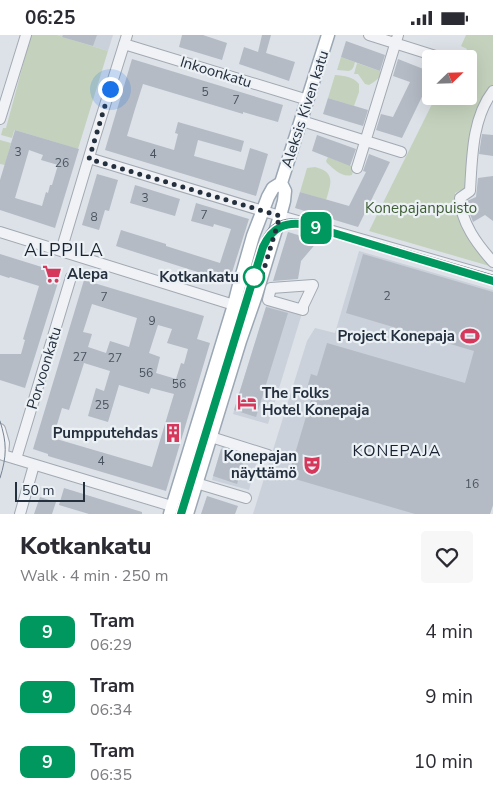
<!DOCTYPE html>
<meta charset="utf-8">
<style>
:root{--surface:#fff;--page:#f7f7f7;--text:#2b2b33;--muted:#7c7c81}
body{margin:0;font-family:"Nunito Sans",sans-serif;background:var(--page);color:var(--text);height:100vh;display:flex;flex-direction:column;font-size:19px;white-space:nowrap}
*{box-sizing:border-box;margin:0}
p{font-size:16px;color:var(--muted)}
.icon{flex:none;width:28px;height:28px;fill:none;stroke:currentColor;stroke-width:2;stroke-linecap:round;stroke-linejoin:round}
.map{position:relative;height:479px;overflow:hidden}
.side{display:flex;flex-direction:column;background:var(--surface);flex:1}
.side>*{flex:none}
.badge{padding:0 10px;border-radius:8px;font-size:18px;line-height:32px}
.needle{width:32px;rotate:67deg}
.buttons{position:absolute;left:422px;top:15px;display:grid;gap:10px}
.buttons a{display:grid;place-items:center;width:55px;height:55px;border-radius:5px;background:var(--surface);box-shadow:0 5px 20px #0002;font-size:25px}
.scale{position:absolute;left:15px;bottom:12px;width:70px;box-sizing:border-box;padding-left:5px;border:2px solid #25303f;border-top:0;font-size:14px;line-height:18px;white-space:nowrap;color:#25303f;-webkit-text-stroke:4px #ecf1f5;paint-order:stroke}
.you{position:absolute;width:25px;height:25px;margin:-12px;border:4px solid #fff;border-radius:50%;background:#1a73e8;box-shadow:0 0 0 8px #1a73e833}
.map>.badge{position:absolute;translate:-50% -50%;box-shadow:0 0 0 2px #fff}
.round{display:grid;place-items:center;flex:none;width:52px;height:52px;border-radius:5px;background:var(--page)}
.headline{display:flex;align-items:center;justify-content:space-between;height:85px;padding:0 20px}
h1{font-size:24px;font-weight:800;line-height:38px}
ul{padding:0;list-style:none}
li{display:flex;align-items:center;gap:15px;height:65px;padding:0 20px}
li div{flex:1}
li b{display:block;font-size:19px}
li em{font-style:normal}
li .badge{min-width:55px;font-weight:700;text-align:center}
.status{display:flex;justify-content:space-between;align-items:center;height:35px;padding:0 25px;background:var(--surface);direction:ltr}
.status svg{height:14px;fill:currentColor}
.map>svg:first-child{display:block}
.built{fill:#cbd1da}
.green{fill:#c4d2bd}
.building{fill:#b4bbc5;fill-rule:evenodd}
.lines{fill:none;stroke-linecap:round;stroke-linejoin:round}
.minor-casing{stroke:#a2a9b2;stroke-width:12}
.major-casing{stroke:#9ba7b4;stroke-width:15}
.minor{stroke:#f0f2f6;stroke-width:10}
.major{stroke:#fff;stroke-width:12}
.tram{stroke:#758292;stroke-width:1}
.line-casing{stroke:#fff;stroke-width:11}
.line{stroke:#00985f;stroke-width:8}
.walk{stroke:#25303f;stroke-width:5;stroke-dasharray:0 9}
.stop-dot{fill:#fff;stroke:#00985f;stroke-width:2.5}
.labels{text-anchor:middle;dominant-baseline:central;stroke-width:4.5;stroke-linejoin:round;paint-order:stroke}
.number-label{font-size:12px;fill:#495360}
.street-label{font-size:15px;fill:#25303f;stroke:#ecf1f5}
.park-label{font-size:15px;fill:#3d5c32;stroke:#ecf1f5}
.poi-label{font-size:15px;font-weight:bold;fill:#25303f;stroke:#ecf1f5;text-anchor:end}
.stop-label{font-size:15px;font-weight:bold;fill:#25303f;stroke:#ecf1f5;text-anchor:end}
.neighbourhood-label{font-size:16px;letter-spacing:1px;fill:#182230;stroke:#ecf1f5}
.quarter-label{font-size:18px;letter-spacing:1px;fill:#182230;stroke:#ecf1f5}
</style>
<div class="status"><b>06:25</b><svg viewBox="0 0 49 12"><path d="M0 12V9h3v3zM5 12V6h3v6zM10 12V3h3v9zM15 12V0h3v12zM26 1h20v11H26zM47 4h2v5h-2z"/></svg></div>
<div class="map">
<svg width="493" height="479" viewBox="0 0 493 479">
<rect width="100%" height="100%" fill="#dde2e8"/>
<path class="built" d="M57 0H113L108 16Z
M359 216 493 255V470L490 479H253L307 306 315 293 335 298Z
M268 265 303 275 268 389 233 379Z
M222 411 258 423 249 455 212 445Z"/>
<path class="green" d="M31 0H57L108 16 78 114 15 95 14 96 12 103 1 100 3 93H6Z
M466 0H493V51L488 58 473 91 468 111 465 153 455 158 456 170 472 209 481 220 493 232 369 196 436 61H469V24H462L467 14 461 11Z
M341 22 355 27C352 40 348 35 337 35Z
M357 28 383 37C379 43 375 47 369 50L365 49 358 39H354Z
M335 40C345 41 352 41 359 49V57L354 71 328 63Z
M0 105 11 108 5 130 0 129Z
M328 122 354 132 352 140C342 143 334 134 327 128L326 126Z
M315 132C336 137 331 149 326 165L300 157 307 133Z"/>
<path class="building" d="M63 0H97L93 11 62 2Z
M182 0H203L227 8 222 25 179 12Z
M262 0H271L266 18 295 27 289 46 239 29 244 12 258 17Z
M346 6 385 20 380 36 341 22Z
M132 24 283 70 278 87 243 77V79L143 49 135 74 127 101 174 115 178 99 175 98 178 87 244 106 241 117 198 105 194 121 244 135 250 113 268 119 256 161 105 115Z
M398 24 431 37V43L402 103 376 95 381 79 393 82 410 47 393 41Z
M328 63 368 75 363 91 323 79Z
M15 95 79 114 55 193 0 175V145ZM29 115 43 120 41 125 58 130 52 150H50L48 158 46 157 42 171 15 163Z
M482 99 493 100V121L479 119Z
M317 100 356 114 350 131 312 116Z
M369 119 390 127 358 192 295 173 300 157 349 171 366 137 363 136Z
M97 139 118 145 109 176 105 175 99 195 82 190Z
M493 141V186L485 180 473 187 470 179 467 166 476 162 478 143Z
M135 150 180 164 175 181 130 168Z
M196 168 249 184 229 247 116 211 121 195 166 209V211L220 228 231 194 214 189 213 192 191 186Z
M288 197 318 206 301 226 298 244 273 246Z
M0 219 61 238 25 353 0 345V319H21L25 305 23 304 39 251 10 242 9 243 0 240Z
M363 219 493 257V470L490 479H415L288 442 311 365 304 363 311 339 317 341 327 308 465 348 474 316 346 278Z
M84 245 204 281 197 304 210 308 166 456 48 421V419L33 414ZM92 269 137 283 129 312 110 306 106 318 88 312 92 299 83 297ZM158 290 172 294 167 308 188 314 184 329 181 328 176 344 156 338 160 322 149 318ZM84 328 110 336 104 356 96 353 88 381 108 387 119 350 149 359 151 353 174 359 152 432 53 403 62 373 69 375Z
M266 272 288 278 256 382 234 375Z
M221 414 245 422 237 449 213 441Z
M64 453 142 477V479H89L59 470Z
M207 461 238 471 235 479H201Z
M40 462 56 467 52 479H34Z"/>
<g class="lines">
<g class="minor-casing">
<path id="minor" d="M369 0 445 24
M124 9 308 65
M493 56C472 83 472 123 470 156L460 163C461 188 477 209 493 227
M0 84 26 0
M302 86 401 117
M89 123 263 176 493 242
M357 133 398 0
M0 197 250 275
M61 216 95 102 127 0
M313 250 303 271V275L268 265 271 253Z
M0 394 4 408 3 420
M211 402 268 420
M3 420 188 476
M16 424 71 242
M196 448 246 463
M20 479 34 430"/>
</g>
<g class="major-casing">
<path id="major" d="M170 479 234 270 238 254 253 201 268 162 273 153 281 148
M187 479 240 306 256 260 280 181 284 166 285 156 281 148 328 0"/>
</g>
<use href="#minor" class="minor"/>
<use href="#major" class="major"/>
<path class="tram" d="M0 386C7 408 7 421 0 443
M176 479 260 209C267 189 280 182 301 184L493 240"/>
</g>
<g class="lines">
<g class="line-casing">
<path id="line" d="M181 479 263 212C272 192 286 186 307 190L493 246"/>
</g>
<use href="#line" class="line"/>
<path class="walk" d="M110 54 89 124 280 181 261 244 254 242"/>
</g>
<defs>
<g id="supermarket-bare" transform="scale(1.5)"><path d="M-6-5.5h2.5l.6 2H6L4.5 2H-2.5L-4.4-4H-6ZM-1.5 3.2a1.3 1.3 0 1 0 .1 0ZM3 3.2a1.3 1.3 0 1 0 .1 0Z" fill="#d6385b" stroke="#ecf1f5" stroke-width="2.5" paint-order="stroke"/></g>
<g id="stadium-bare" transform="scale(1.5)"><path d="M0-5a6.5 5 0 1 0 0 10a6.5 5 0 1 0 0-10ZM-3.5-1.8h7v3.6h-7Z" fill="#d6385b" stroke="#ecf1f5" stroke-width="2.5" paint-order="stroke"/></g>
<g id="hotel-bare" transform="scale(1.5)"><path d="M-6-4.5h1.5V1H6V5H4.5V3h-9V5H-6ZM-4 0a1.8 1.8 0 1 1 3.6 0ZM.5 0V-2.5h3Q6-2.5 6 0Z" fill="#d6385b" stroke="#ecf1f5" stroke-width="2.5" paint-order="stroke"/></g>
<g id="building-bare" transform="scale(1.5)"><path d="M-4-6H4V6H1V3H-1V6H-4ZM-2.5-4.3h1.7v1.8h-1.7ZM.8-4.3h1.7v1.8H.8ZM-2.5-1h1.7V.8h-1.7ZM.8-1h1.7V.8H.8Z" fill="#d6385b" stroke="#ecf1f5" stroke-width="2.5" paint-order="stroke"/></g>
<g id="theatre-bare" transform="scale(1.5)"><path d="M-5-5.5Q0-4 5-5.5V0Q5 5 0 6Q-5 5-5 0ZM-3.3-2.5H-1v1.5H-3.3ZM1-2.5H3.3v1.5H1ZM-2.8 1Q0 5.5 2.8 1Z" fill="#d6385b" stroke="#ecf1f5" stroke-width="2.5" paint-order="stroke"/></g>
</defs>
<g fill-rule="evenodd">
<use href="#supermarket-bare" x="52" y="239"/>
<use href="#stadium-bare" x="470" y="301"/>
<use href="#hotel-bare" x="247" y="367"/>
<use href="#building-bare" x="173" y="398"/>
<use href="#theatre-bare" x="312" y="430"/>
</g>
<circle class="stop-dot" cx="254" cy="242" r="10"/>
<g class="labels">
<g class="number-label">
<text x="205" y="57">5</text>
<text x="236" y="65">7</text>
<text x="18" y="117">3</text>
<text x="153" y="119">4</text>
<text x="62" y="128">26</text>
<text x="145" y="163">3</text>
<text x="204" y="180">7</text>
<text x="94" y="182">8</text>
<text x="387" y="261">2</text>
<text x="104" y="262">7</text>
<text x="152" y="286">9</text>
<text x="80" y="322">27</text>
<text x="115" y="323">27</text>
<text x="146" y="338">56</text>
<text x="179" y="349">56</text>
<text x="102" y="370">25</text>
<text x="101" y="426">4</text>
<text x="472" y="449">16</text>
</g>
<g class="street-label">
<text transform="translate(216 37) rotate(17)">Inkoonkatu</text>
<text transform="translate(305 74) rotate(-72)">Aleksis Kiven katu</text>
<text transform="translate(44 333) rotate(-73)">Porvoonkatu</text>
</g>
<g class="park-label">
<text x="421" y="173">Konepajanpuisto</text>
</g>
<g class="poi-label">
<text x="67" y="239" text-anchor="start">Alepa</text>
<text x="455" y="301">Project Konepaja</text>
<text x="262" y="358" text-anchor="start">The Folks<tspan x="262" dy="17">Hotel Konepaja</tspan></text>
<text x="158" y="398">Pumpputehdas</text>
<text x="297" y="421">Konepajan<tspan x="297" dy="17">näyttämö</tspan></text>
</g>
<g class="stop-label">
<text x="239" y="242">Kotkankatu</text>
</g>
<g class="neighbourhood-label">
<text x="397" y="416">KONEPAJA</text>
</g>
<g class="quarter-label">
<text x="64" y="215">ALPPILA</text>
</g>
</g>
</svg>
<div class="buttons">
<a><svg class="needle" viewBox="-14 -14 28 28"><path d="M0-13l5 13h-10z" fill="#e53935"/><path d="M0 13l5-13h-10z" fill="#7c7c81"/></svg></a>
</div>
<div class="scale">50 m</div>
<div class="you" style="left:110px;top:54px"></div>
<b class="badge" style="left:316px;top:193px;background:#00985f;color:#fff">9</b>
</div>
<section class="side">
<div class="headline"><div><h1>Kotkankatu</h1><p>Walk · 4 min · 250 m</p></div><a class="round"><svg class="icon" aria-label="heart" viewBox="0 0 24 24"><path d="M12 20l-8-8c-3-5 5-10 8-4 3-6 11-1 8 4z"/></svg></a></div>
<ul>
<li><span class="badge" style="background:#00985f;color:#fff">9</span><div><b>Tram</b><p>06:29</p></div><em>4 min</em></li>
<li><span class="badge" style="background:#00985f;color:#fff">9</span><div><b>Tram</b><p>06:34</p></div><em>9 min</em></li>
<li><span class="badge" style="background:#00985f;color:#fff">9</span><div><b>Tram</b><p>06:35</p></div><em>10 min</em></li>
</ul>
</section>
